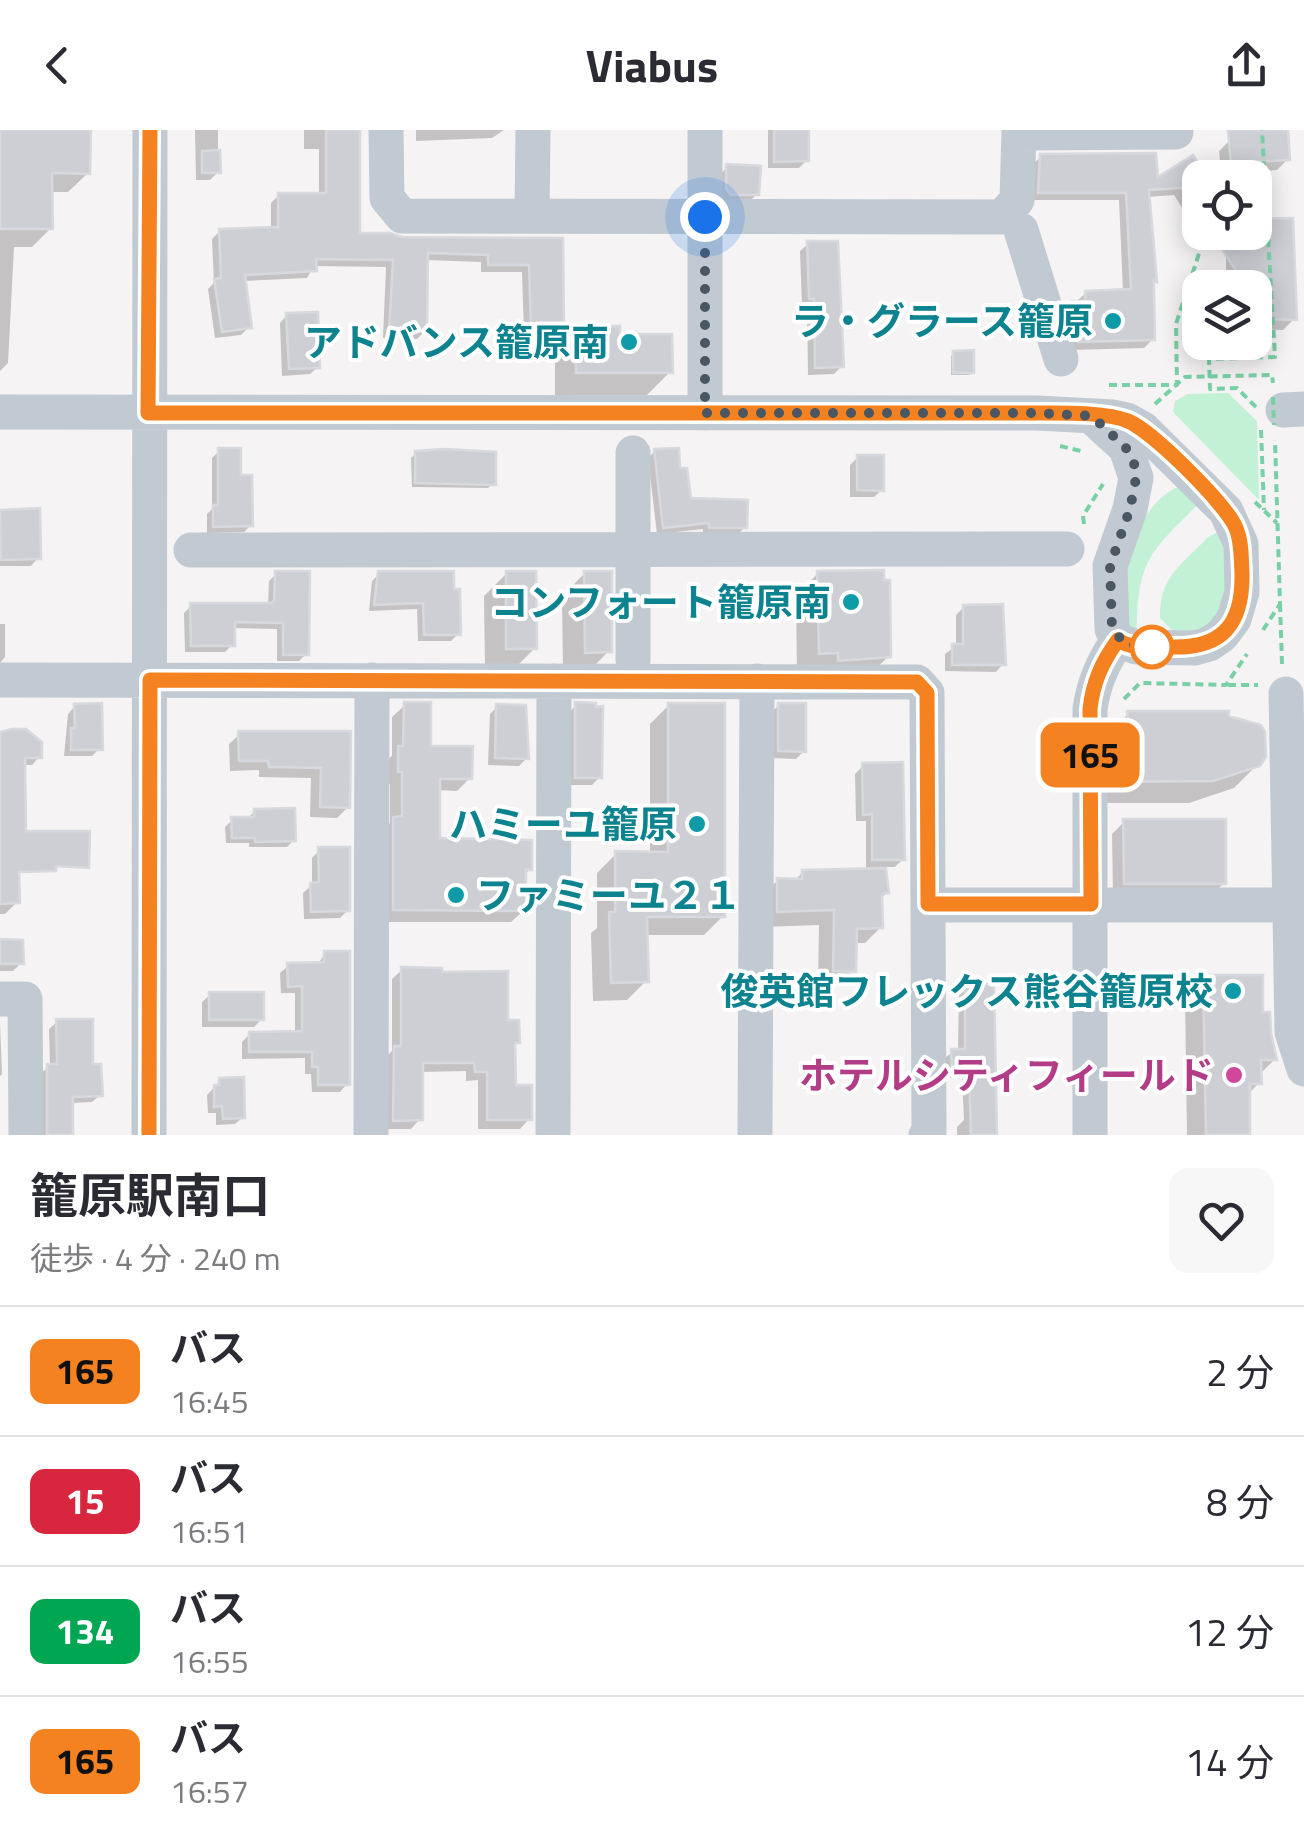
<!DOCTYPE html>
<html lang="ja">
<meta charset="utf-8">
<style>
:root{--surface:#fff;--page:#f7f7f7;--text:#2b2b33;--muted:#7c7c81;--line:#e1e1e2}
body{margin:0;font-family:"Titillium Web","Noto Sans JP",sans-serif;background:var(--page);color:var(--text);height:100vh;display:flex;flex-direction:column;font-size:38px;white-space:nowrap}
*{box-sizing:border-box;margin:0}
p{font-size:32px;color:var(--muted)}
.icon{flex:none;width:55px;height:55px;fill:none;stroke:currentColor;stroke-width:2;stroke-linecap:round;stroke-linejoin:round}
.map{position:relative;height:1005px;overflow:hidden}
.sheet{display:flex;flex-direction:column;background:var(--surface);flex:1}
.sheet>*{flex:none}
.badge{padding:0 20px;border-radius:15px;font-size:35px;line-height:65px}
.buttons{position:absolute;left:1182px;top:30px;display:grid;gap:20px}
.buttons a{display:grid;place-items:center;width:90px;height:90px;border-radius:20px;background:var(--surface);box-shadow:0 5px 25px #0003;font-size:50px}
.you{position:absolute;width:50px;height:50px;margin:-25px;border:8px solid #fff;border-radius:50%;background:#1a73e8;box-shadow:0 0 0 15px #1a73e833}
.map>.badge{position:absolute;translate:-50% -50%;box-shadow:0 0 0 5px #fff}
.round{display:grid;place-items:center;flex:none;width:105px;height:105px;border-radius:20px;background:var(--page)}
.headline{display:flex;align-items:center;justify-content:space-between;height:170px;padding:0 30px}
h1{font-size:48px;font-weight:700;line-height:75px}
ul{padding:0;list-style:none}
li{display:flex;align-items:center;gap:30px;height:130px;padding:0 30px;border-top:2px solid var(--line)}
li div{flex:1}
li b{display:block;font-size:38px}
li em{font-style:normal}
li .badge{min-width:110px;font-weight:700;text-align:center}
header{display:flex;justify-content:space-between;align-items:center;height:130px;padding:0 30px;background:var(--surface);font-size:45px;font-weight:700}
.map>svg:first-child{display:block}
.green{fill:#c3f1d5}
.shadow{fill:#0003}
.building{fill:#cdcfd5;stroke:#d7d9de;stroke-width:2.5}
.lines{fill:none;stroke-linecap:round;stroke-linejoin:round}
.path{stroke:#7ad0a6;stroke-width:4;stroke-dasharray:8 5;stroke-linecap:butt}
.minor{stroke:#c1cad2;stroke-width:35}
.path-bridge{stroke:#7ad0a6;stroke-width:4;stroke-dasharray:8 5;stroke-linecap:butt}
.line-casing{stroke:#fff;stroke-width:22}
.line{stroke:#f58220;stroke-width:15}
.walk{stroke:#4a5661;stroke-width:10;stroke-dasharray:0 18}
.culture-dot{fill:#0f9aa8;stroke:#fff;stroke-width:4}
.stop-dot{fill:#fff;stroke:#f58220;stroke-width:5}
.hotel-dot{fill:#d1479c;stroke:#fff;stroke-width:4}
.labels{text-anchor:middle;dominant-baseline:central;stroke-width:8;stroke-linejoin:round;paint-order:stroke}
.culture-label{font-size:38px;font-weight:bold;fill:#0d838f;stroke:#fff;text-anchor:end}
.hotel-label{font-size:38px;font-weight:bold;fill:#b23c85;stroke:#fff;text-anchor:end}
</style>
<header><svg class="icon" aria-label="back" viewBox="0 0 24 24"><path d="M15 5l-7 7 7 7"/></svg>Viabus<svg class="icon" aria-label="share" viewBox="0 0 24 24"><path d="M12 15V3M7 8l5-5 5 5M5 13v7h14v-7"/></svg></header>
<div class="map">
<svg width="1304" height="1005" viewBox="0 0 1304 1005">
<rect width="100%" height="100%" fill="#f5f3f3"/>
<path class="green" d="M1228 263 1257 291 1259 370 1173 282 1175 271 1188 264Z
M1178 357 1203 369C1153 421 1137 426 1137 502L1121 492C1119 449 1134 376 1178 357Z
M1218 402 1224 406C1226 434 1236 483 1204 499 1195 503 1182 500 1172 500L1160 488C1159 446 1182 435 1208 407Z"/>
<path class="shadow" d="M0 0 88 43 68 62H50L51 98 32 117H14L8 233 0 241Z
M195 0H218V42L210 50H196Z
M304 0H359L357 105 402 110H560L561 196 553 203 524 204 522 142H481V132L425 130V201L417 209 383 208 386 137 314 136 307 148 243 151 249 197 241 205 215 208 208 159 214 153 212 109 220 101 271 100V73L279 65 319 66V19H304Z
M416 0H504L492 8 416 11Z
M768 0H807V30L799 38H768Z
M1252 0H1285L1287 30 1277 40 1221 43 1219 21 1230 10Z
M1041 27 1155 52 1200 48V87L1191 92 1174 65 1147 67 1155 151 1152 154 1153 209 1144 218 1070 220 1064 182 1086 163 1123 162 1119 70H1031L1032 35Z
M727 37 757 64 749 72H723L720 45Z
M1255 92 1294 189 1283 200 1255 199V158H1226V103L1255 102Z
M808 114 842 236 834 244 808 245 807 176H802L800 121Z
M287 185 318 237 310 244 282 246 280 193Z
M601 199 618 207 670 242 647 265H555V228L577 205H594Z
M954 223 972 242 969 245H951V226Z
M219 321 238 348 251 395 244 402 207 403V384L212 379V328Z
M655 321 678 341 689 371 745 397 738 404H703V399L657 404 648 328Z
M416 323 493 354 488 358 412 357 411 328Z
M858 327 882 360 874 367H850V335Z
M37 381 38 428 31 436H0V382Z
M452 443 458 504 451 511H418L417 479 369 481 372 451 379 444Z
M507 443 535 518 512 541H485L484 466Z
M585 443 609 521 586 544H563L562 466Z
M818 443 881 453 889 526 866 548 797 545 796 466Z
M276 444 306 524 299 531H277V499L232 498V515L225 522H185L184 483 192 475 268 476 269 451Z
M964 477 1003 534 996 542 945 541V524L956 516V485Z
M0 494H5V527L0 533Z
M405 575 428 618 470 648 457 661 438 660V711L530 739 524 746V780L511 792H381V702L390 693V654H386V631L392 626V587Z
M576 575 593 579 600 647 592 655H568L569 583Z
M669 575 723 786 704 805H645L646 851 627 870 593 871 591 803 597 798V743L616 724H650V594Z
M779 575 804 621 796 629 771 628V583Z
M75 576 100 618 92 626H64L68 584Z
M497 577 527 628 519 636 488 635 490 584Z
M1128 584 1258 634 1234 658 1189 673H1098L1096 614Z
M348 603V677L337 688 310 687 311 648 259 647V640L230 641 229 614 240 604Z
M0 605 39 627 32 635H22L0 701Z
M863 636 903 729 895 737H884L887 762 880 770 881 797 865 813H854V841L838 856H818L819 795 762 797V766L778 750 794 751 803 742 866 741V691H856L855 644Z
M255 681 294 710 287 717H249V713H226L225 697 232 690 247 689Z
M1124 692 1224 753 1212 765H1113L1112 704Z
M320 720 348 780 340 788 304 789 303 763 312 755V728Z
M0 730 17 772 5 784H0Z
M0 813 21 833 13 841H0Z
M325 824 347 954 340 962H312L311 944H305V928L242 929V912L250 904H295V863H281L280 843 288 836 317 835Z
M402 840 506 892 517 912 513 917V958L529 989 520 999H478V950L466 951V941L420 942V989L411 999H385V928L392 921V849Z
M1204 847 1261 884 1275 929 1259 945V953L1247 965V1005H1187L1185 867Z
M966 856 994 1005H957V997L964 990 962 947 945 948 944 929 952 922 958 921 959 864Z
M210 865 262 889 254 897H202V872Z
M0 892 2 944 0 946Z
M57 892 100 965 92 972 70 973V1005H40V944L50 936 49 899Z
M220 951 243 987 235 994 216 995V983H208L207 965Z"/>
<path class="building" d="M0 0H91L90 44 52 43 53 99H0Z
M326 0H360V103H390L402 107 563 108 564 197 531 198 529 135H488V125L428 123 427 202 389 201 393 130 316 129 317 141 245 145 252 198 222 202 214 149 221 148 219 99 278 97V63H326Z
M774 0H809V31L774 32Z
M1228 0H1288L1290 30 1231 33Z
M220 20 221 43H202V21Z
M1156 23 1158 47 1193 25 1208 48H1200V85L1182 58 1149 60 1157 152 1154 150V162L1155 210 1078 212 1072 193 1071 171H1085V161L1131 159 1126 63H1038L1040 24Z
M726 34 761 36 759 65H731L726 59Z
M1293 88 1297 190 1255 189V158H1247L1211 102H1255V89Z
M807 111H838L844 237 815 238 814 169H809Z
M318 182 320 238 289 239 286 183Z
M600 196H620V204H672L673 243H576V202L600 203Z
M974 220V243H953V221Z
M218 318H241V345H252L253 396 213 397V375H218Z
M679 318 680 338H687L691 368 748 370 747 398H709V393L663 398 654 319Z
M445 319 496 322V355L415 353V321Z
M857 325H884V361L857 360Z
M40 378 41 429 1 430 0 380Z
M884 440V450H890L891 527 838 531V523L819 524 817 441Z
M275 441H310L309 525H283V493L235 492V516H191L190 473H271L274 471Z
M378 441H454V459H460L461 505H424L423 473 374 475Z
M506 441H536L537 519H506Z
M584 441H612V522L585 523Z
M1003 474 1006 535H952V514H963V475Z
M404 572H431V616H473L472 649H440V708L532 710V740H526V781L393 780V687L402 686V642H398V616H403Z
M575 572 596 573V577L603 576 602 648H575Z
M102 573 103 620H71V598H75L74 574Z
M668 573H725V787H647L649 852 611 853 609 782H615V721L668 722Z
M778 573H806V622L778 621Z
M496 574 526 575 529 629 495 628Z
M1127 581H1229V586L1261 595 1265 602 1266 627 1260 636 1213 651 1120 652 1117 589H1128Z
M12 599H26L42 612V628H25L26 701H90L89 738 56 736V741L19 742 20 773 0 774V602Z
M238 601H351L350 678 320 677 321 638 269 637 268 631H239Z
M903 632 905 730H872V684L863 685 862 633Z
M295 678 296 711 255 712V708H232L231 687H254V679Z
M1123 689H1226V754H1124Z
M318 717H350V781L311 782 310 753 319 752Z
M886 738 889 763 882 764 883 798 857 799 856 842 833 841 834 780 777 782V748L802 749V740Z
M0 809 23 810 24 834H0Z
M324 821H350V955H318V937H312V922H249V902L302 901V856L288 857 287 833 324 832Z
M401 837 442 838V842L508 841V890H519L520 913H515L516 955H532V990H487V942H475L474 933H423V990L393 991 394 916H401Z
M1203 845H1263V882H1270L1271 903 1277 930H1261L1262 954H1250V1005H1206Z
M965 853 994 854 997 1005H971L969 940 952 941 951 919H965Z
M209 862H264V890H209Z
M56 889H93V934H101L103 966 73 967V1005H47V934H57Z
M244 947 245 988 223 989 222 976 214 977V955H219V948Z"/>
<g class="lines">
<path class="path" d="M1109 255H1177L1176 194 1206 102
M1155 274 1185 247 1272 245 1273 253
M1256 277 1237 258 1210 259 1209 229 1275 227 1262 0
M1261 300 1264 380
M1060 316 1085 322
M1255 372 1277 393
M1084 394 1083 386 1103 354
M1280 474 1282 534
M1263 500 1280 474 1275 310
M1228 555H1258
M1124 569 1140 553 1226 555 1247 524"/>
<path class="minor" d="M386 0 387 68 402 86 1002 87 1017 70 1019 0
M1019 3 1176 2
M532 86 533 0
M1021 100 1061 229
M1283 280 1304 279
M0 282 1037 283 1113 287 1127 290 1143 299 1226 381 1241 414 1242 462 1234 489 1222 505 1209 514 1195 518 1136 517 1118 510 1112 499 1110 436 1130 379 1136 348 1126 318 1092 287
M705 283V0
M633 323V530
M191 420 1067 419
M0 550 917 552 927 563 929 1002 926 1005
M1286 564 1290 783
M928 775H1282L1290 783 1292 902 1304 939
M0 869H25L26 1005
M149 1005 150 0
M371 1005 372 550
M553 1005 554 551
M755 1005 757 551
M1090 1005V579C1094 552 1103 532 1118 510"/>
<path class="path-bridge" d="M1273 267 1274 295"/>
</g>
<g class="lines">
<g class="line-casing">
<path id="line" d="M149 1005 150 550 917 552 927 563 928 774H1091L1090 579C1093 552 1102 532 1118 510 1133 520 1152 517 1170 517 1222 519 1243 495 1242 443 1241 428 1242 412 1236 398 1226 374 1152 301 1128 291 1106 282 1062 283 1037 283H148L150 0"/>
</g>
<use href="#line" class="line"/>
<path class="walk" d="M705 87V283H1037L1092 286 1126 318 1134 333 1136 348 1130 379 1110 436 1112 499 1126 515 1162 517H1152"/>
</g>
<g class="culture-dot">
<circle cx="1113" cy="191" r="10"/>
<circle cx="629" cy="212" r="10"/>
<circle cx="851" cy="472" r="10"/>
<circle cx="697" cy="694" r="10"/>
<circle cx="456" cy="765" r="10"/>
<circle cx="1233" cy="861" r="10"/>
</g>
<circle class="stop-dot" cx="1152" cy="517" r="20"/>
<circle class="hotel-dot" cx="1234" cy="945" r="10"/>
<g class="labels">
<g class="culture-label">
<text x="1093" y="191">ラ・グラース籠原</text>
<text x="609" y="212">アドバンス籠原南</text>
<text x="831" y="472">コンフォート籠原南</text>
<text x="677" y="694">ハミーユ籠原</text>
<text x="476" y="765" text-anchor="start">ファミーユ２１</text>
<text x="1213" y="861">俊英館フレックス熊谷籠原校</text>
</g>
<g class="hotel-label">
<text x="1214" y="945">ホテルシティフィールド</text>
</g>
</g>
</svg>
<div class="buttons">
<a><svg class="icon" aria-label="locate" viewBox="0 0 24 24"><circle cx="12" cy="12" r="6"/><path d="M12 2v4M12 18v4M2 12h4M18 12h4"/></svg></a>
<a><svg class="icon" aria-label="layers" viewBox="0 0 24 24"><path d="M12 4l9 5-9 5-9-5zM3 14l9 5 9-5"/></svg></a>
</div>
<div class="you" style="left:705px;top:87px"></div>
<b class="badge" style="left:1090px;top:625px;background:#f58220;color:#111">165</b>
</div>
<section class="sheet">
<div class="headline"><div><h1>籠原駅南口</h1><p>徒歩 · 4 分 · 240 m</p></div><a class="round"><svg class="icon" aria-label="heart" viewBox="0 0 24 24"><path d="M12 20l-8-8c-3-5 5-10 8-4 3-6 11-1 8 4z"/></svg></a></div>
<ul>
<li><span class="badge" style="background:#f58220;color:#111">165</span><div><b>バス</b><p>16:45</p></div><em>2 分</em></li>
<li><span class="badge" style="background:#d7263d;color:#fff">15</span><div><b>バス</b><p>16:51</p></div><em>8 分</em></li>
<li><span class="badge" style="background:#00a651;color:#fff">134</span><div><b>バス</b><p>16:55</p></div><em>12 分</em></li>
<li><span class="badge" style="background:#f58220;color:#111">165</span><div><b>バス</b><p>16:57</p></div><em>14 分</em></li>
</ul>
</section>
